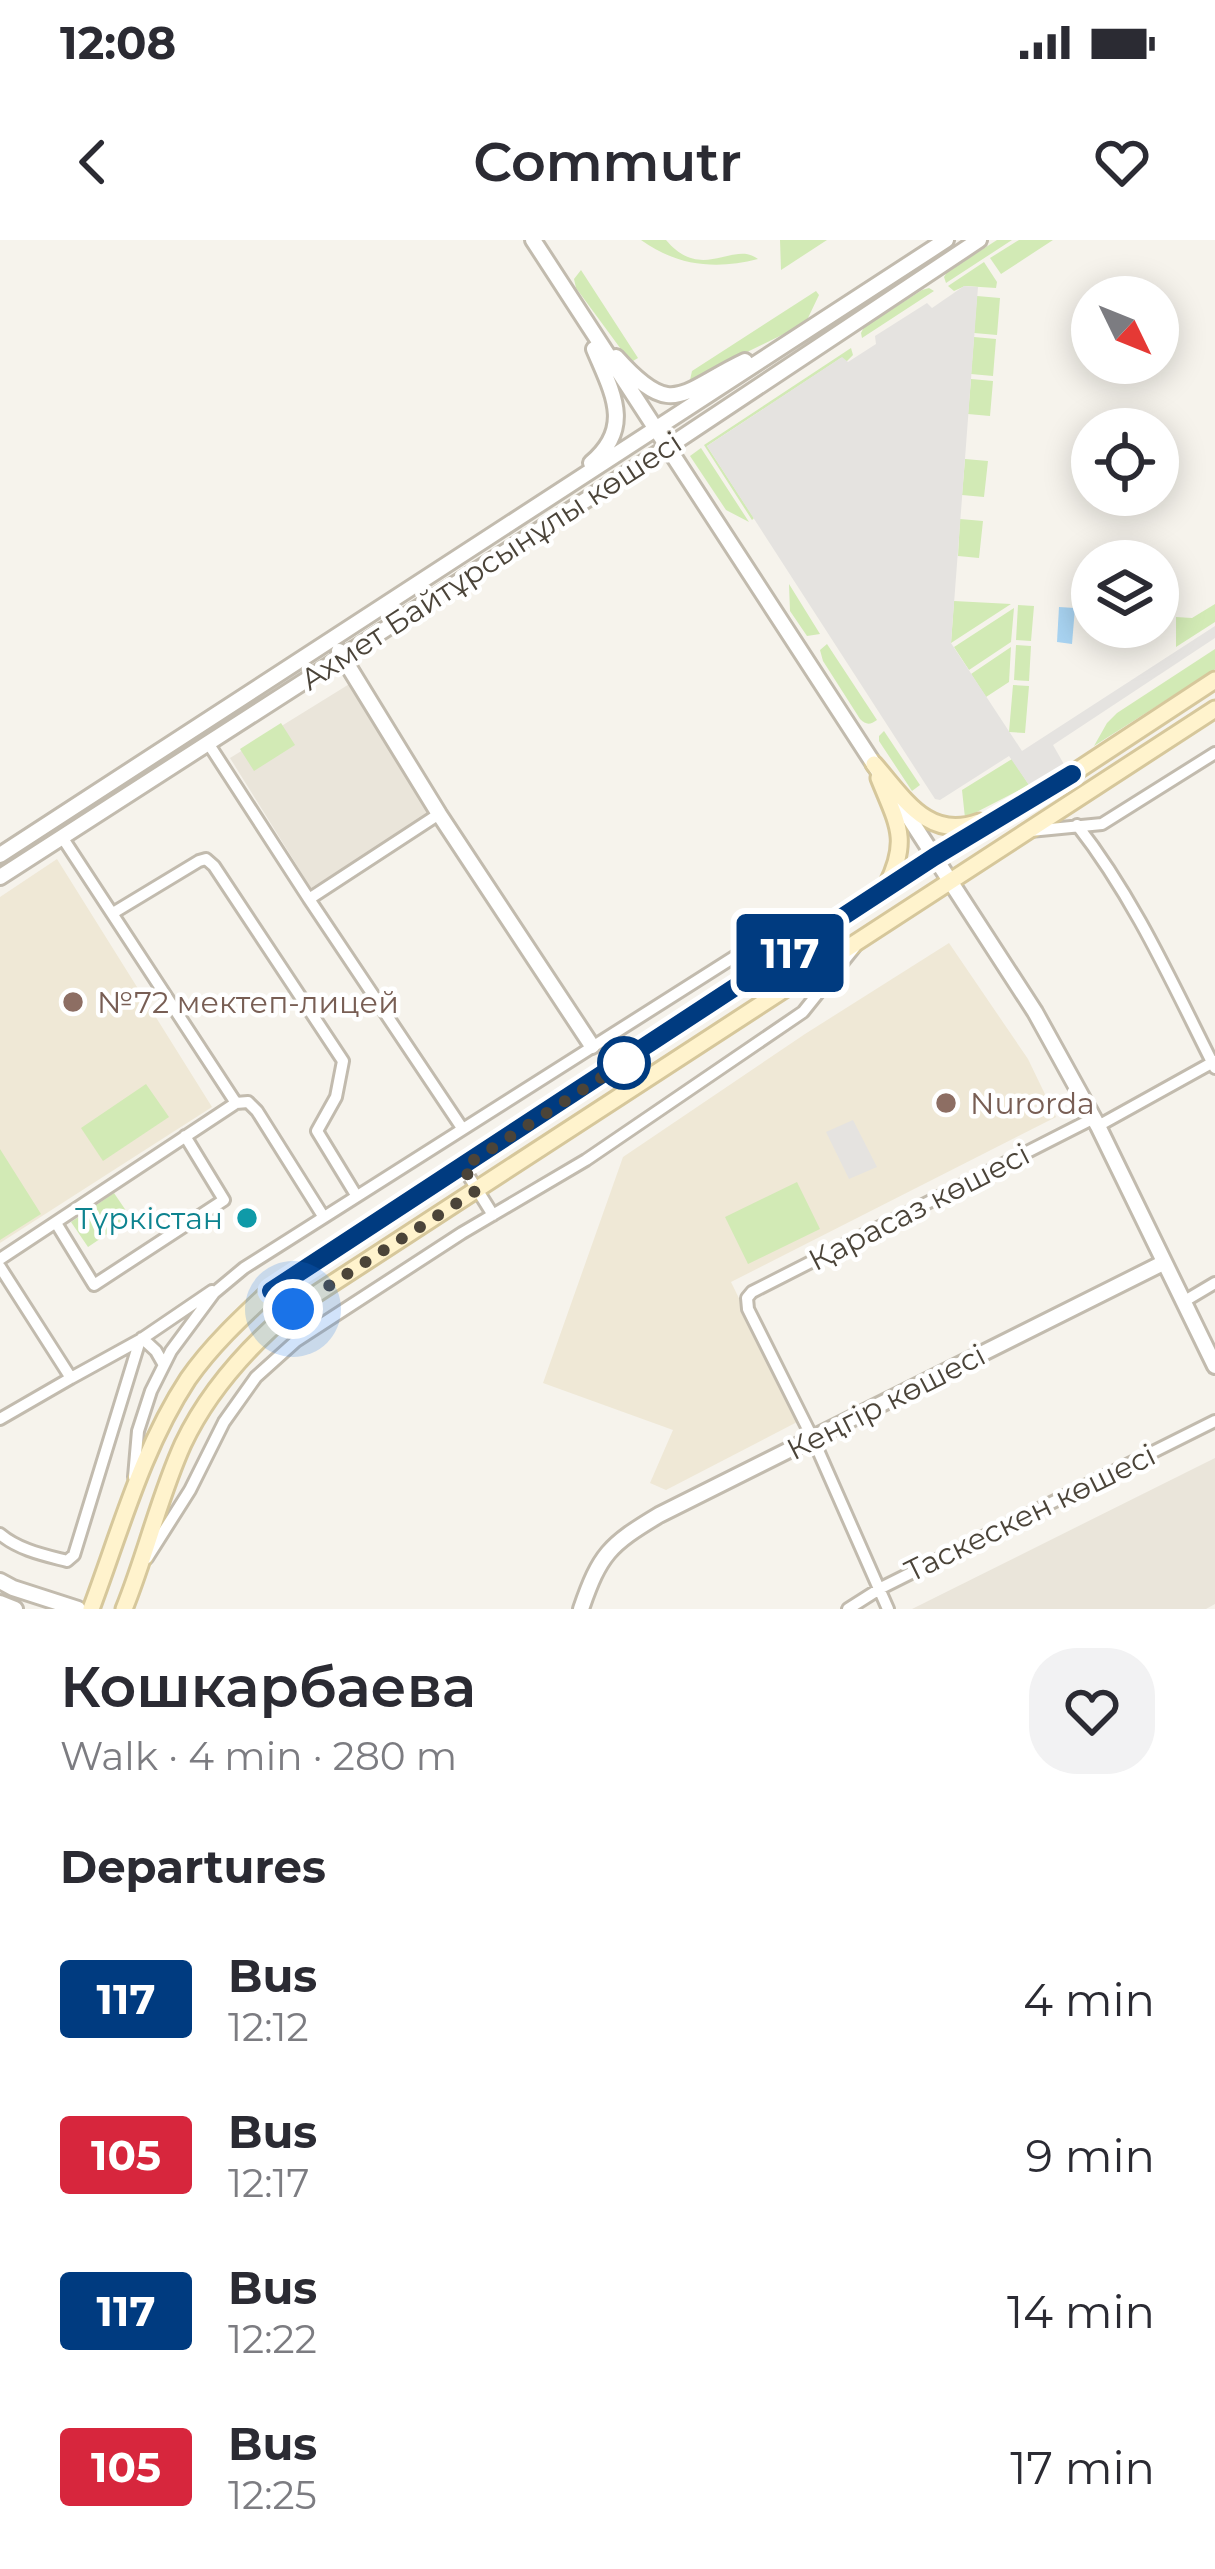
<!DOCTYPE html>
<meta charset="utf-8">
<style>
:root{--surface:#fff;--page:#f2f2f3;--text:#2b2b33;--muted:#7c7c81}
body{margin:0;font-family:Montserrat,sans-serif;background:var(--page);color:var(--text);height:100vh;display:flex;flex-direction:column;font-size:45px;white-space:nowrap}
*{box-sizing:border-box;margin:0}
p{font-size:39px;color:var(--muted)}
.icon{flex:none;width:66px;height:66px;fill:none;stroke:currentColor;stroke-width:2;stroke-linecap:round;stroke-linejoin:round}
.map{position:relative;height:1369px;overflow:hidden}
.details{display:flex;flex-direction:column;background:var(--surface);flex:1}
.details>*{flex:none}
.badge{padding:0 24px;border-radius:9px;font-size:42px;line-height:78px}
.needle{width:78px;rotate:133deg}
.buttons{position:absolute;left:1071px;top:36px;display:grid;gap:24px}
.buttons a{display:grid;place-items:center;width:108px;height:108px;border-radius:50%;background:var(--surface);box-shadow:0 6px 30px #0003;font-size:60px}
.you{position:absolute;width:60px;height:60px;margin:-30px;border:9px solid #fff;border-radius:50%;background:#1a73e8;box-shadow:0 0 0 18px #1a73e833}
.map>.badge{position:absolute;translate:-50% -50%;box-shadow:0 0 0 6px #fff}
h2{padding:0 60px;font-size:45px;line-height:108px}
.round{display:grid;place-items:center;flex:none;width:126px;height:126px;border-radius:48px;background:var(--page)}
.overview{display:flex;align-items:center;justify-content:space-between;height:204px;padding:0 60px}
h1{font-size:57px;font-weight:600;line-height:90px}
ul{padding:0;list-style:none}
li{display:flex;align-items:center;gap:36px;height:156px;padding:0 60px}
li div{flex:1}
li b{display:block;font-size:45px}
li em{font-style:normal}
li .badge{min-width:132px;font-weight:700;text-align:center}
.status{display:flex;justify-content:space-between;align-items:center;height:84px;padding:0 60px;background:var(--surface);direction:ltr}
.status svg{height:33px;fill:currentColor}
header{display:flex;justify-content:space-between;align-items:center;height:156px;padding:0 60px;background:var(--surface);font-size:54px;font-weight:600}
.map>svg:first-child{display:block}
.residential{fill:#eae5da}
.education{fill:#efe8d6}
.green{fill:#d2eab5}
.parking{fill:#e5e3e0}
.water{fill:#a9d4f2}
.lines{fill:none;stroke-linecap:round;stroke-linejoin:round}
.minor-casing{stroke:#c2bbae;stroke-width:16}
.tertiary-casing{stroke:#c2bbae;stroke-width:20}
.secondary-casing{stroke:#d6c79b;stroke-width:21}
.minor{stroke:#fff;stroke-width:10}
.tertiary{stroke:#fff;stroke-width:14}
.secondary{stroke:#fff3cd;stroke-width:15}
.line-casing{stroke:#fff;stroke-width:27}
.line{stroke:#003b80;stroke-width:18}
.walk{stroke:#4b4439;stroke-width:12;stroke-dasharray:0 21.6}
.education-dot{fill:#8d6e63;stroke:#fff;stroke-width:4.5}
.stop-dot{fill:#fff;stroke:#003b80;stroke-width:6}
.culture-dot{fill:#0f9aa8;stroke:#fff;stroke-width:4.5}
.labels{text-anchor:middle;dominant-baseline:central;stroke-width:9;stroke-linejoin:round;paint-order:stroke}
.street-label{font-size:30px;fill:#4b4439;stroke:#fff}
.education-label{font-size:30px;fill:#785e54;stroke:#fff;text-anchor:start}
.culture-label{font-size:30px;fill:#0d838f;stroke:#fff;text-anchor:end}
</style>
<div class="status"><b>12:08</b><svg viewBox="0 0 49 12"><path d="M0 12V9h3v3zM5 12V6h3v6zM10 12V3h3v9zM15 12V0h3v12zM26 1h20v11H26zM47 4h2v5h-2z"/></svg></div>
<header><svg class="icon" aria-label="back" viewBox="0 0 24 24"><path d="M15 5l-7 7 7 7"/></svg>Commutr<svg class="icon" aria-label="heart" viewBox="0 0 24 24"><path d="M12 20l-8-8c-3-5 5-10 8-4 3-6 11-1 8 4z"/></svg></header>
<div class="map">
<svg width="1215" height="1369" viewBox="0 0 1215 1369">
<rect width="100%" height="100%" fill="#f6f3ec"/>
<path class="residential" d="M351 443 431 573 311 648 230 518Z
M1215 1218V1364L1206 1369H912Z"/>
<path class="education" d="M57 619 212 867 0 1003V657Z
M949 703 1028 819 1056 877 731 1042 799 1181 666 1250 650 1243 673 1190 543 1143 623 917 805 794Z"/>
<path class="green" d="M641 0H666C702 43 733 0 758 19 716 30 677 26 641 0Z
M780 0H827L781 30Z
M997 0H1012L946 43 944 37 947 32Z
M1019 0H1053L1001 34 990 18Z
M984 22 997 42 996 48 965 46 954 51 948 46Z
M581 30 638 118 633 121 626 116 576 48 574 39Z
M929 48 934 51 862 98 861 93 864 87 922 50Z
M816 51 819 55 807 80 788 92 745 113 688 149 692 131Z
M977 56 1000 58 997 95 974 93Z
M974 97 996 99 993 136 971 134Z
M851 108 853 115 846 122 841 118 707 206 754 278 752 280 704 205Z
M971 139 993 141 990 176 968 174Z
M701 208 749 282 726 270 690 216Z
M965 219 988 221 984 257 962 255Z
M960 279 983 281 979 318 958 316Z
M789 344 820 394 807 396 790 371Z
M954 361 1011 364 951 403Z
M1215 364V382L1176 407V377L1192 378Z
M1018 365 1034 366 1031 401 1016 400Z
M1014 368 1011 402 969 430 954 407Z
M827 404 877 480C870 485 866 485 860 479L823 421 820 410Z
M1016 405 1031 406 1029 441 1014 440Z
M1011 407 1009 442 986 457 971 434Z
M1215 409V429L1094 506 1107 483 1117 473Z
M1013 445 1029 446 1025 493 1009 492Z
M281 483 295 505 254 531 240 509Z
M884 491 920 545 912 551 879 501V496Z
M1012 519 1029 545 965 578 962 550Z
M146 844 169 877 103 921 81 888Z
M0 909 41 974 0 1000Z
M797 942 820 989 748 1024 725 977Z
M114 953 131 978 88 1007 71 982Z"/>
<path class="parking" d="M964 46 978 47 951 403 1022 511 1215 386V398L1053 505 1065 526 1029 545 1009 516 940 560 935 559 707 206 842 117 848 122 876 104 875 96 927 63 932 68Z
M853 880 877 927 849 939 826 892Z"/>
<path class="water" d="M1059 367 1075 368 1072 404 1057 402Z"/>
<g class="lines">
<g class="minor-casing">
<path id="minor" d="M208 503 309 659 439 574
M1077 585C1135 659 1173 745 1215 828
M1030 591 1102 584 1215 513
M62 597 236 863 248 862 257 871 323 976
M309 659 462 888
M113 673 199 621 206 619 214 626 343 821 336 857 317 891 356 955
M1098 886 1215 821
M463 927 493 975
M56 983 94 1045 224 960 185 896
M0 1019 236 863
M0 1027 71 1138 140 1100 212 1051
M1183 1062 1215 1043
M142 1098 156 1111 164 1125
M0 1179 71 1138
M134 1237 138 1191 151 1151 171 1111 214 1053 244 1028 761 700 836 677
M0 1294C19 1310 44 1315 67 1321L74 1315 140 1100
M147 1318 190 1250 224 1182 256 1137 296 1101 462 993 586 920 803 772 855 707
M848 1369 881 1348 1215 1181
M888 1369 813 1199 748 1069 747 1058 752 1052 1094 878"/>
</g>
<g class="tertiary-casing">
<path id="tertiary" d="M533 0 879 532
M616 117C673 181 680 152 745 121
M591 223C634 187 612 152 594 109
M339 411 439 574 592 806
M895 556 1035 772 1098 886 1215 1126
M0 615 946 0
M0 637 645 222 979 0
M0 1341 13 1348 78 1369
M0 1363 15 1369
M581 1369C600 1314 609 1305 659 1275L1163 1023"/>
</g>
<g class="secondary-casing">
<path id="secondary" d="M874 524C904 558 928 601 979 582
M879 538C897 583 910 599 887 645
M91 1369C120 1292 142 1209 188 1139 211 1106 241 1078 270 1051L935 617 1072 534 1215 440
M124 1369C146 1315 159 1257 183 1204 208 1151 249 1106 293 1069L1215 469"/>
</g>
<use href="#minor" class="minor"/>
<use href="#tertiary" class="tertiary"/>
<use href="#secondary" class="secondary"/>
</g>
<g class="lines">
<g class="line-casing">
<path id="line" d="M271 1051 934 617 1072 534"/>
</g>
<use href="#line" class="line"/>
<path class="walk" d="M293 1069 477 950 463 927 624 823"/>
</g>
<g class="education-dot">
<circle cx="73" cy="762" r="12"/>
<circle cx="946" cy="863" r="12"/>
</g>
<circle class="stop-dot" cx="624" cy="823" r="24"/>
<circle class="culture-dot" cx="247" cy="978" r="12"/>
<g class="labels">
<g class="street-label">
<text transform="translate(491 321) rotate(-33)">Ахмет Байтұрсынұлы көшесі</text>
<text transform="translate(919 967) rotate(-27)">Қарасаз көшесі</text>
<text transform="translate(886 1162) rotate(-27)">Кеңгір көшесі</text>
<text transform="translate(1030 1273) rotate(-26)">Таскескен көшесі</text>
</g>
<g class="education-label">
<text x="97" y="762">№72 мектеп-лицей</text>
<text x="970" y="863">Nurorda</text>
</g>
<g class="culture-label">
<text x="223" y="978">Түркістан</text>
</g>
</g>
</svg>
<div class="buttons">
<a><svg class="needle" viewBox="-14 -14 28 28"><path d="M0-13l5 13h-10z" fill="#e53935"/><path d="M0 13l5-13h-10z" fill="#7c7c81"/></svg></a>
<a><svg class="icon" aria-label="locate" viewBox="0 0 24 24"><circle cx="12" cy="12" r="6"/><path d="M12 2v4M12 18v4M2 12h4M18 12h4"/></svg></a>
<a><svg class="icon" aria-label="layers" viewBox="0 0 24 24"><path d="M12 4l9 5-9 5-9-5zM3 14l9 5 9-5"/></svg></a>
</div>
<div class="you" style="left:293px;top:1069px"></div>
<b class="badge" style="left:790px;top:713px;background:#003b80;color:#fff">117</b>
</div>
<section class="details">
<div class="overview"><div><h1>Кошкарбаева</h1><p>Walk · 4 min · 280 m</p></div><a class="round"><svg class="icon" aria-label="heart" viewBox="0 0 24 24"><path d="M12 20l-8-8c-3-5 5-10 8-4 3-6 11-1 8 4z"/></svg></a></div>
<h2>Departures</h2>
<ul>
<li><span class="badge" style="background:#003b80;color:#fff">117</span><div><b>Bus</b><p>12:12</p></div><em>4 min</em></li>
<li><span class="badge" style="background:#d7263d;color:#fff">105</span><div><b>Bus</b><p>12:17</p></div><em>9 min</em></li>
<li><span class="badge" style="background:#003b80;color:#fff">117</span><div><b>Bus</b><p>12:22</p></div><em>14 min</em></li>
<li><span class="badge" style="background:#d7263d;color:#fff">105</span><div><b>Bus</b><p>12:25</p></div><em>17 min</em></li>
</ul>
</section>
